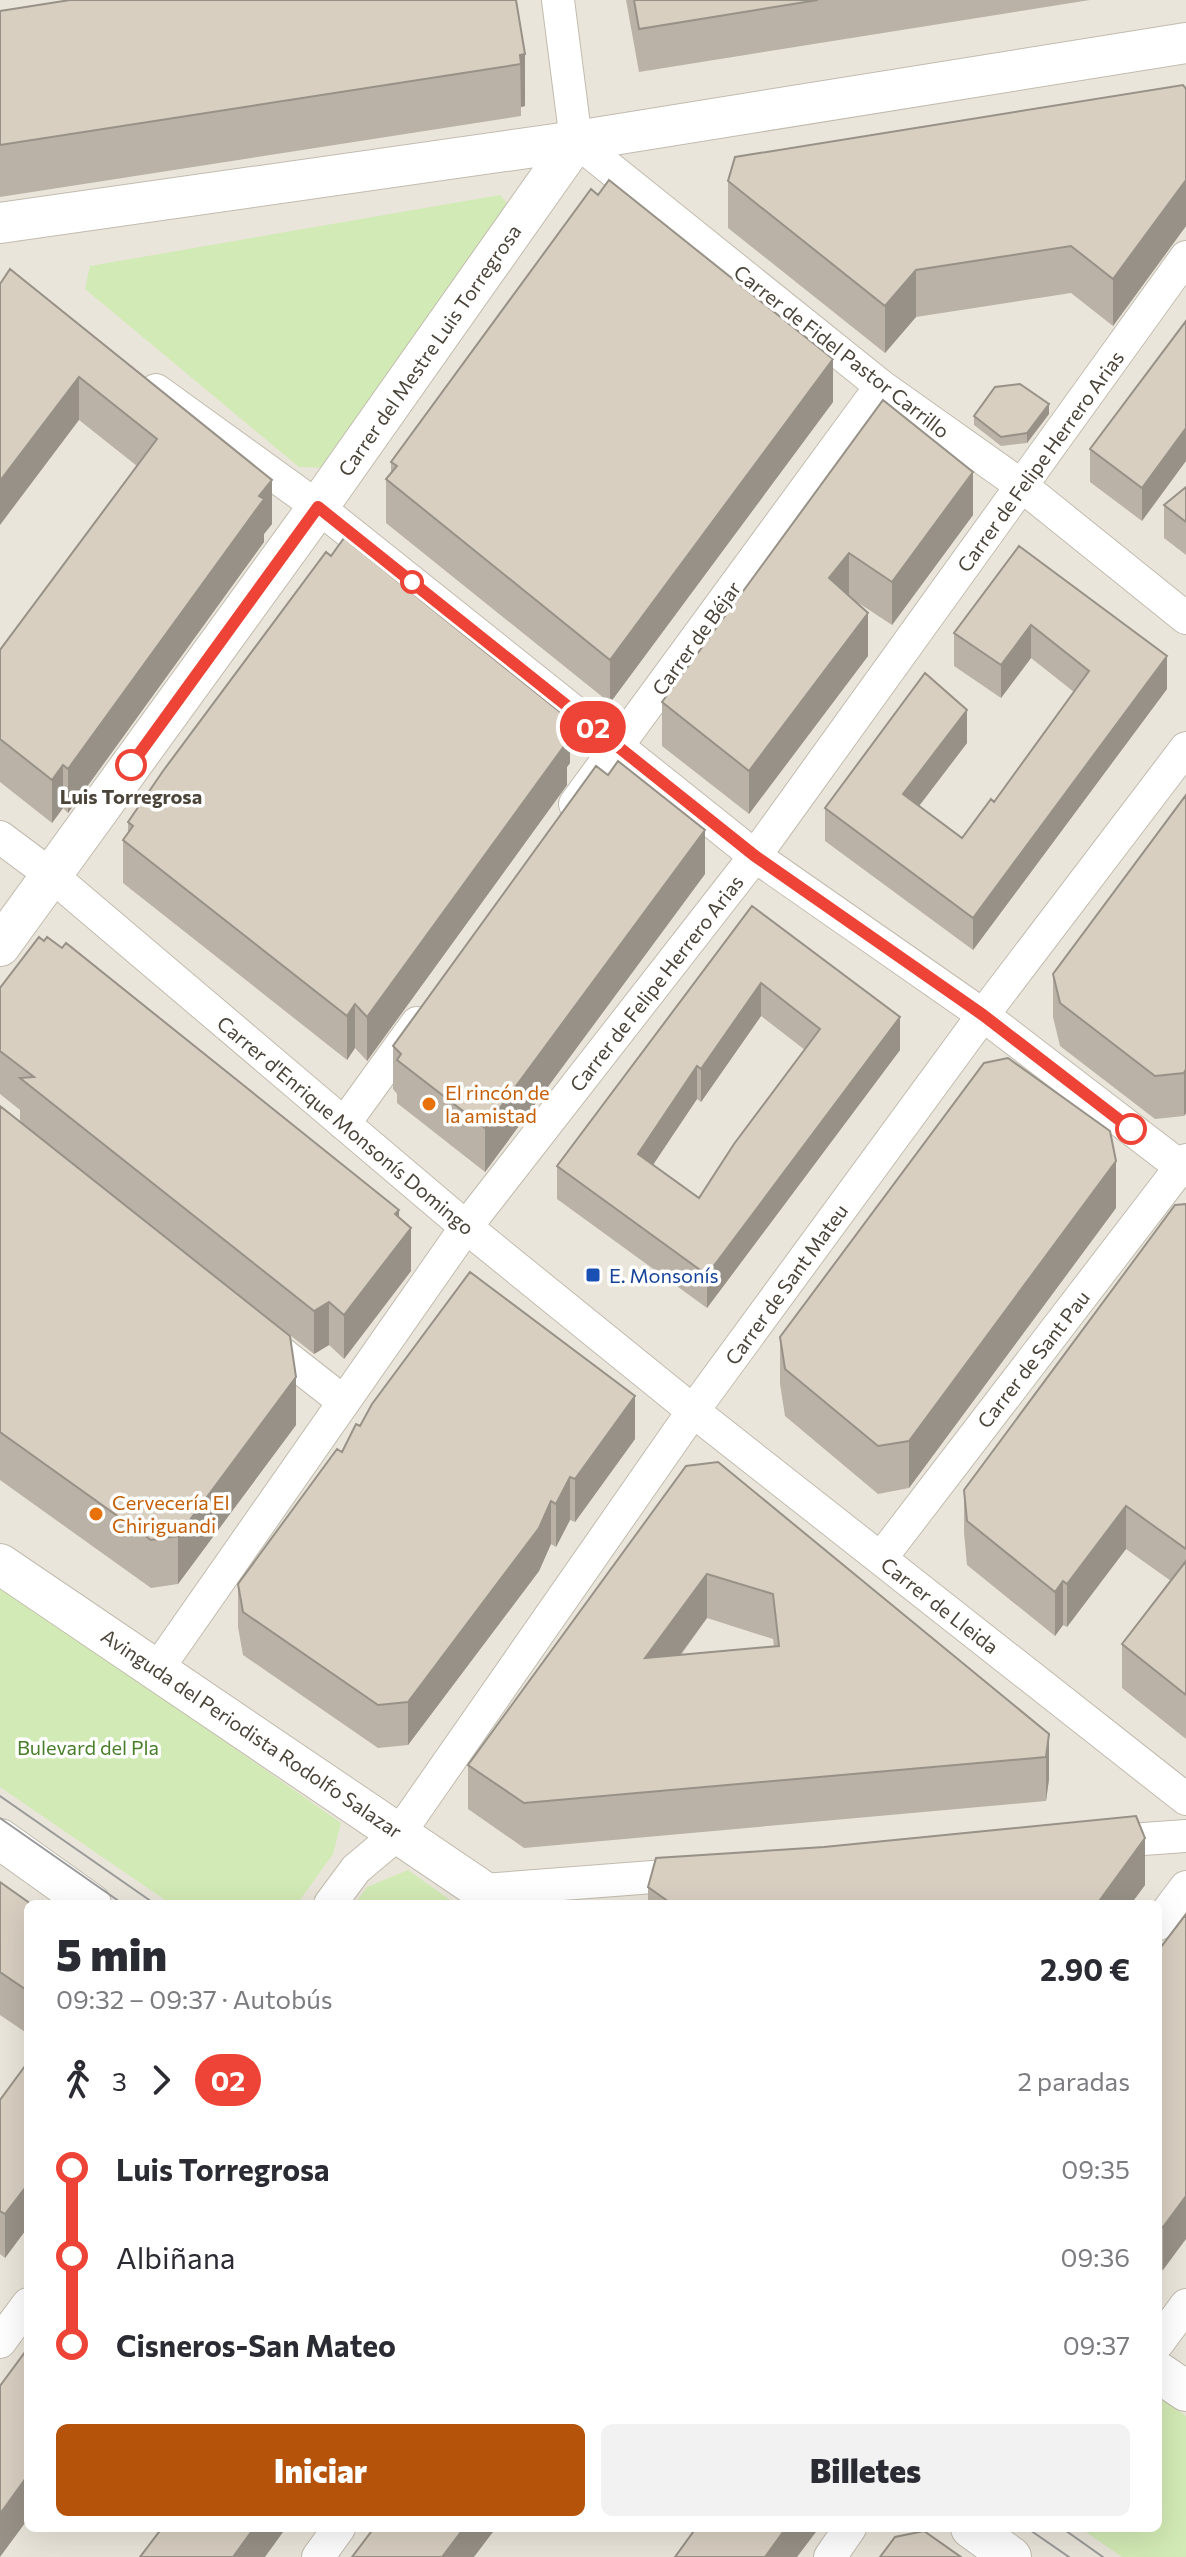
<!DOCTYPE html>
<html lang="es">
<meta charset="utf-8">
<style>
:root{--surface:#fff;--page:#f2f2f3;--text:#2b2b33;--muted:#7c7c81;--accent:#b45309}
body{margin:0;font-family:Commissioner,sans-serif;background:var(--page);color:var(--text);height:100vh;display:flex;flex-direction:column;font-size:30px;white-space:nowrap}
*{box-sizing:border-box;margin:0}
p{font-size:26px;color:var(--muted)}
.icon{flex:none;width:44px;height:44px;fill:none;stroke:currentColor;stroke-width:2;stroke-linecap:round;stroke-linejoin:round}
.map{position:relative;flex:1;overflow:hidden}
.side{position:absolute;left:24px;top:1900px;width:1138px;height:632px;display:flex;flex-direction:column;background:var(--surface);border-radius:12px;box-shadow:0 8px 32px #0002}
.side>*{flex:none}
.badge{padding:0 16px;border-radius:26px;font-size:28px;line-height:52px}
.map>.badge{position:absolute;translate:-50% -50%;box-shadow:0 0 0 4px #fff}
.legs{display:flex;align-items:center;gap:12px;height:88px;padding:0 32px;font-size:26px}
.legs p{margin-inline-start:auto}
.summary{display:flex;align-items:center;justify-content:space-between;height:136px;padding:0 32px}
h1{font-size:44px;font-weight:800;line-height:60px}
.action{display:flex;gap:16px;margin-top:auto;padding:16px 32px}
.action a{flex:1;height:92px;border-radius:12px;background:var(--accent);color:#fff;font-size:32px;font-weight:800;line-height:92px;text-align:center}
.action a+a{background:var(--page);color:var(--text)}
ul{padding:0 32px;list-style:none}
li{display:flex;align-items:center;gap:28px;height:88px;font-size:30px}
li i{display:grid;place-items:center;width:12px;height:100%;margin:0 10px;background:currentColor}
li i::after{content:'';width:20px;height:20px;margin:-10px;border:6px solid;border-radius:50%;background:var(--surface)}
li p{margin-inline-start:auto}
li:first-child i{background:linear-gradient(#0000 50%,currentColor 0)}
li:last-child i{background:linear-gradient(currentColor 50%,#0000 0)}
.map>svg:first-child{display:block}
.residential{fill:#eae5da;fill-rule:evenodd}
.green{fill:#d2eab5}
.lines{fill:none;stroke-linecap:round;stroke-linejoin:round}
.minor-casing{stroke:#c2bbae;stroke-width:34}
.tertiary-casing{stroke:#c2bbae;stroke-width:42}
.minor{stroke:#fff;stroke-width:32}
.tertiary{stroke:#fff;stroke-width:40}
.tram{stroke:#9a9a9a;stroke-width:2}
.wall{fill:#bab2a6;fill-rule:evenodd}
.shaded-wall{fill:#979187}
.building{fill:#d8cfc1;stroke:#979187;stroke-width:2;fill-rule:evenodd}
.line-1-casing{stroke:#fff;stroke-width:18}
.line-1{stroke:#ed4437;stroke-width:12}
.stop-1-dot{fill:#fff;stroke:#ed4437;stroke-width:4}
.food-dot{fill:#e8710a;stroke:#fff;stroke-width:3}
.transit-dot{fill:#1a4fb4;stroke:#fff;stroke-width:3}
.labels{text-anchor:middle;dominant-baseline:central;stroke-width:7;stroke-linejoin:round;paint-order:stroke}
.street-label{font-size:20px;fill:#4b4439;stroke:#fff}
.stop-label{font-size:20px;font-weight:bold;fill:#4b4439;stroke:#fff}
.food-label{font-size:20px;fill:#c56008;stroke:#fff;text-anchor:start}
.transit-label{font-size:20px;fill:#164399;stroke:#fff;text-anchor:start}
.park-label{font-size:20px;fill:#4a7f2a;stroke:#fff}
</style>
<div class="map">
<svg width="1186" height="2557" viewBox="0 0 1186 2557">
<rect width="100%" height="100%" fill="#f6f3ec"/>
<path class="residential" d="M0 0H1186V2557H0ZM28 1904H1158V2528H28Z"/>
<path class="green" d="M500 195 517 215 330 468 299 467 85 289 90 266Z
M0 1584 341 1823 333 1854 297 1904H171L0 1787Z
M408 1870 456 1904H355L367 1887Z
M1158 2396 1186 2416V2557H1122L1080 2528H1158Z"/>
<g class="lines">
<g class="minor-casing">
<path id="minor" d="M558 0 576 141 881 386 1022 486 1186 618
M156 390 318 507 755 856 983 1015 1186 1171
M575 804 881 386
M0 837 51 875 466 1227 693 1411 1186 1799
M344 1124 417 1023
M261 1337 344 1402
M881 1558 1186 1160
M156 1671 466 1227 755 856 1186 257
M1101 1842 1186 1836
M483 1890 692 1874
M330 1904 356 1869 400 1832 693 1411 983 1015 1186 748
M1158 1924 1186 1887
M0 2342 28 2304
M1158 2343 1186 2305
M318 2557 339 2528
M830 2557 850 2528"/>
</g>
<g class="tertiary-casing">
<path id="tertiary" d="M0 223 576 141 1186 43
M0 946 318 507 576 141
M0 1564 502 1904
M0 1839 91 1904
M1158 2372 1186 2391
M971 2528 1011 2557"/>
</g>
<use href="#minor" class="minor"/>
<use href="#tertiary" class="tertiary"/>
<path class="tram" d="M0 1796 155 1904
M0 1818 123 1904
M1027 2528 1069 2557
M1062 2528 1103 2557"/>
</g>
<path class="wall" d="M516 0 525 106 521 107V116L0 197V11Z
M626 0H1090L639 72Z
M1186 89V226L1113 326 1071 293 916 317 885 353 728 228V181Z
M0 284 272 524 264 534V542L68 813 63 808 52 823 0 782V650L137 466 79 420Z
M1186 321 1142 521 1090 482V449Z
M883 400 973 515 892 625 851 598 868 656 749 814 662 746V702Z
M833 402 610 703 386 523V479L391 474V462Z
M1049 414 1027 443 1001 446 974 425V416Z
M1186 487V555L1164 538V505Z
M1019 546 1167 689 973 950 825 841V808L967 743 919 806 962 838 994 802 1074 692 1031 658 1001 698 954 666V633Z
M570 763 567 767V785L367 1061 355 1048 347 1060 123 883V840L128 833V822Z
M1186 795 1184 1116 1155 1119 1060 1046 1053 1017V974Z
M705 874 485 1172 397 1103V1094L393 1089V1046Z
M752 906 900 1050 707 1308 557 1199V1166ZM761 1016 805 1050 699 1198 653 1165 697 1099 701 1102Z
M0 988 399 1217 411 1271 344 1359 329 1345 314 1354 20 1122V1110L0 1094Z
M0 1106 296 1425 178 1584 151 1588 0 1480Z
M1186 1204V1739L1122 1688V1644L1171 1581 1126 1549 1067 1627 1063 1625 1055 1636 967 1565 964 1533V1490Z
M1116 1208 909 1488 878 1494 785 1416 780 1384V1337Z
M360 1426 635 1439 575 1522 570 1520 556 1547 551 1544 539 1571 408 1745 378 1748 243 1655 238 1627V1584L342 1452Z
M686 1466 1049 1734V1779L1046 1801 524 1848 468 1809V1765ZM707 1618 773 1639 774 1647 681 1655Z
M0 1882 28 1904V2034L0 2015Z
M1145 1885 1131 1904H648V1887Z
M1186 1914 1163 2270H1158V1951Z
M28 2062V2227L5 2258 0 2254V2100Z"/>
<path class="shaded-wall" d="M525 54V106L521 107 520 55Z
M1186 180V226L1113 326V279Z
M916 270V317L885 353V306Z
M833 359V402L610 703V660Z
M79 377V420L0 525V481Z
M1049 404V414L1027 443V433Z
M1186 428V461L1142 521V488Z
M973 472V515L892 625V582Z
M272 480V524L264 534V542L68 813V769L259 496Z
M849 553V596L829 578Z
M868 613V656L749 814V771Z
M1031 625V658L1001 698V665Z
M1167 656V689L973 950V918Z
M967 710V743L903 827V794Z
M570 720V763L567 767V785L367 1061V1017L558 734Z
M63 765V808L52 823V780Z
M705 830V874L485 1172V1128Z
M761 983V1016L701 1102V1069Z
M355 1004V1048L347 1060V1016Z
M900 1017V1050L707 1308V1275Z
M697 1066V1099L638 1187V1154Z
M1186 1069V1113L1184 1116V1073Z
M1116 1161V1208L909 1488V1441Z
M399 1210V1244L411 1228V1271L344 1359V1315L395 1214Z
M329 1302V1345L314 1354V1311Z
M296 1377V1425L178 1584V1536Z
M635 1396V1439L575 1522V1479Z
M570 1477V1520L556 1547V1504Z
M551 1501V1544L539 1571 408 1745V1702Z
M1126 1506V1549L1067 1627V1584Z
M707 1574V1618L645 1702V1658Z
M1063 1581V1625L1055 1636V1592Z
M1049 1734V1779L1046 1801V1757Z
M1145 1838V1885L1131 1904H1097Z
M28 2184V2227L5 2258V2214Z
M1186 2196V2239L1163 2270V2227Z
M28 2475V2519L0 2557V2514Z
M254 2528H286L265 2557H233Z
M464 2528H496L474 2557H442Z
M786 2528H819L797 2557H765Z"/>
<path class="building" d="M70 0H516L525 54 520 55 521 64 0 145V11Z
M634 0H818L639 29Z
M1183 85 1186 89V180L1113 279 1071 246 916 270 885 306 728 181 735 157Z
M609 180 833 359 610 660 386 479 397 466 391 462 591 189 598 195Z
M10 269 272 480 259 496 264 499 68 769 63 765 52 780 0 739V650L157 439 79 377 0 481V284Z
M1186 321V428L1142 488 1090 449Z
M1020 384 1049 404 1027 433 1001 437 974 416 995 387Z
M883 400 973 472 892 582 849 553 829 578 868 613 749 771 662 702Z
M1186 487V522L1164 505Z
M344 538 570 720 558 734 567 742 367 1017 355 1004 347 1016 123 840 133 826 128 822 163 771 326 552 331 556Z
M1019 546 1167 656 973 918 825 808 925 673 967 710 903 794 962 838 991 799 994 802 1089 671 1031 625 1001 665 954 633Z
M618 761 705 830 485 1128 397 1060 401 1054 393 1046 596 766 608 775Z
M1186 795V1069L1184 1073 1155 1076 1060 1003 1053 974Z
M752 906 900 1017 707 1275 557 1166ZM761 983 820 1029 734 1144 699 1198 638 1154 697 1066 701 1069Z
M39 937 44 941 47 937 62 948 66 943 399 1210 395 1214 411 1228 344 1315 329 1302 314 1311 20 1078 34 1077 0 1051V988Z
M1008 1058 1110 1131 1116 1161 909 1441 878 1446 785 1369 780 1337 984 1063Z
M0 1106 290 1336 296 1377 178 1536 151 1540 0 1432Z
M1186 1204V1549L1126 1506 1067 1584 1063 1581 1055 1592 967 1521 964 1490 1175 1205Z
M470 1272 635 1396 575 1479 570 1477 556 1504 551 1501 539 1528 408 1702 378 1705 243 1612 238 1584 337 1449 342 1452 356 1424 360 1426 372 1404Z
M718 1462 1049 1734 1046 1757 524 1803 468 1765 686 1466ZM707 1574 773 1594 779 1646 645 1658Z
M1186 1561V1695L1122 1644Z
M1136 1816 1145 1838 1097 1904H672L648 1887 656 1858 824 1847Z
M0 1882 31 1904H28V1991L0 1972Z
M1186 1914V2196L1163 2227H1158V1951Z
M28 2062V2184L5 2214 0 2211V2100Z
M28 2348V2475L0 2514V2386Z
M162 2528H254L233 2557H140Z
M374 2528H464L442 2557H352Z
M696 2528H786L765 2557H675Z
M924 2531 961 2557H880L895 2537Z"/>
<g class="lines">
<g class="line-1-casing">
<path id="line-1" d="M131 765 318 507 755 856 983 1015 1131 1129"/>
</g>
<use href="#line-1" class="line-1"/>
</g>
<g class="stop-1-dot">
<circle cx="412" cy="582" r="10"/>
<circle cx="131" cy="765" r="14"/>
<circle cx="1131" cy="1129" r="14"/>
</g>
<g class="food-dot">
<circle cx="429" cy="1104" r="8"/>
<circle cx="96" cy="1514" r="8"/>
</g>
<rect class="transit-dot" x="585" y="1267" width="16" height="16" rx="4"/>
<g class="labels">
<g class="street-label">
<text transform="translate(429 350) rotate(-55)">Carrer del Mestre Luis Torregrosa</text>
<text transform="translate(842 351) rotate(38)">Carrer de Fidel Pastor Carrillo</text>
<text transform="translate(1040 461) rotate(-54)">Carrer de Felipe Herrero Arias</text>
<text transform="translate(696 638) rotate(-54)">Carrer de Béjar</text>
<text transform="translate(656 983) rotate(-52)">Carrer de Felipe Herrero Arias</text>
<text transform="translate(346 1125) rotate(40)">Carrer d'Enrique Monsonís Domingo</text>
<text transform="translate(786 1284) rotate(-54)">Carrer de Sant Mateu</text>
<text transform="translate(1033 1359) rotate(-52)">Carrer de Sant Pau</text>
<text transform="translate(940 1605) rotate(38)">Carrer de Lleida</text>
<text transform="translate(252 1733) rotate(34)">Avinguda del Periodista Rodolfo Salazar</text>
</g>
<g class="stop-label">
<text x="131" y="796">Luis Torregrosa</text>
</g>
<g class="food-label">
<text x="445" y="1092">El rincón de<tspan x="445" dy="23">la amistad</tspan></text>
<text x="112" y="1502">Cervecería El<tspan x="112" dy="23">Chiriguandi</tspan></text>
</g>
<g class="transit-label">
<text x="609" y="1275">E. Monsonís</text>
</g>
<g class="park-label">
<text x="88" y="1747">Bulevard del Pla</text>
</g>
</g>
</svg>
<b class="badge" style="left:593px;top:727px;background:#ed4437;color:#fff">02</b>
<section class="side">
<div class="summary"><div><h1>5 min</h1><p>09:32 – 09:37 · Autobús</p></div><b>2.90 €</b></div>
<div class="legs"><svg class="icon" aria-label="walk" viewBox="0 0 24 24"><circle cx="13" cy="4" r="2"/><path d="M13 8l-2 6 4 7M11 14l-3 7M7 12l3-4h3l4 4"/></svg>3<svg class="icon" aria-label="forward" viewBox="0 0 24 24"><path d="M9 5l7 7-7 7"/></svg><b class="badge" style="background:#ed4437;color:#fff">02</b><p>2 paradas</p></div>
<ul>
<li><i style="color:#ed4437"></i><b>Luis Torregrosa</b><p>09:35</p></li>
<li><i style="color:#ed4437"></i><span>Albiñana</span><p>09:36</p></li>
<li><i style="color:#ed4437"></i><b>Cisneros-San Mateo</b><p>09:37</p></li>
</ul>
<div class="action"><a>Iniciar</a><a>Billetes</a></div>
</section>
</div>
